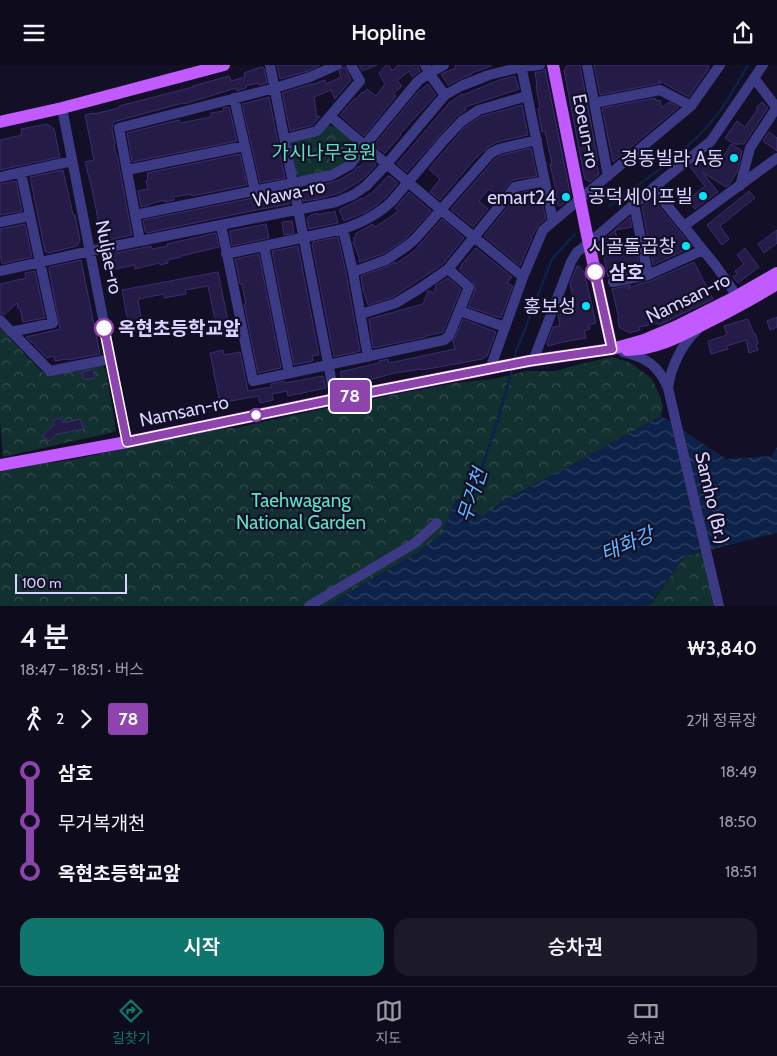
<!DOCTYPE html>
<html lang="ko">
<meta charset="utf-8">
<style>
:root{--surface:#0e0b1c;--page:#1c1929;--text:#f1f3f6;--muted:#9b9ba3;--line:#2e2b3b;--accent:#0f766e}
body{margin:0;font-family:Cabin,"Noto Sans KR",sans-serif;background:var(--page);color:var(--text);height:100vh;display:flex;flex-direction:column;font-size:19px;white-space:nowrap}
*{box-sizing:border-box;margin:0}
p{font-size:16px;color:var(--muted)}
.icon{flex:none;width:28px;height:28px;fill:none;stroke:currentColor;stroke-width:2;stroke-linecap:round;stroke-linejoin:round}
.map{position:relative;height:541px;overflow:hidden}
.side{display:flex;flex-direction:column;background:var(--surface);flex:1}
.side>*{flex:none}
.badge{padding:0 10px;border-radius:4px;font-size:18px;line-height:32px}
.scale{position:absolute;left:15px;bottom:12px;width:112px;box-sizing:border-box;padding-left:5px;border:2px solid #d9d4ff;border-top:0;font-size:14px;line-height:18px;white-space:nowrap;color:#d9d4ff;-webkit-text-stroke:4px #130f26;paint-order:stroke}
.map>.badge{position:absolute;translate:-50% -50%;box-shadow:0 0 0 2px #fff}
.legs{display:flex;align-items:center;gap:8px;height:55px;padding:0 20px;font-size:16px}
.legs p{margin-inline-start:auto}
.overview{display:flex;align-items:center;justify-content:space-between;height:85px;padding:0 20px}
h1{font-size:28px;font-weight:600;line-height:38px}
.button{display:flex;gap:10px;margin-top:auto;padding:10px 20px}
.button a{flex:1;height:58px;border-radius:15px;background:var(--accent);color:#fff;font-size:20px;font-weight:600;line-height:58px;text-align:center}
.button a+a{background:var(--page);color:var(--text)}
ul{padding:0 20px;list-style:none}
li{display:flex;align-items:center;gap:18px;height:50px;font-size:19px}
li i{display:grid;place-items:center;width:8px;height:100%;margin:0 6px;background:currentColor}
li i::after{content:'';width:12px;height:12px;margin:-6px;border:4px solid;border-radius:50%;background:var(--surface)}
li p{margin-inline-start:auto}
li:first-child i{background:linear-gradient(#0000 50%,currentColor 0)}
li:last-child i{background:linear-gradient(currentColor 50%,#0000 0)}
header{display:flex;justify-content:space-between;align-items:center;height:65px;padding:0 20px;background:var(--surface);font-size:22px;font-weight:600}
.menu{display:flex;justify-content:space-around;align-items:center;height:70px;border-top:1px solid var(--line);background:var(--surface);font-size:14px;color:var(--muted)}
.menu a{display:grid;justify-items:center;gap:2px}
.menu .on{color:var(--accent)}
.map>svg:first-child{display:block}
.park{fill:url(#park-crowns)}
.water{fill:url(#water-waves)}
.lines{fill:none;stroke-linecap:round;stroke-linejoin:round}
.stream{stroke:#0c2248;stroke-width:2.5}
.building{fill:#241b47;stroke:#3b2d73}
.minor{stroke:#3d3a85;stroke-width:10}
.major{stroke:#c25bff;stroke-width:12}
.line-1-casing{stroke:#fff;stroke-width:11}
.line-1{stroke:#8e44ad;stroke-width:8}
.poi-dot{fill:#00e5ff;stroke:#130f26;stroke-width:2}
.stop-1-dot{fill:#fff;stroke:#8e44ad;stroke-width:2.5}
.labels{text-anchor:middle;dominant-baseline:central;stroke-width:4.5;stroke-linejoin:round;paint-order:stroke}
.street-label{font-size:19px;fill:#d9d4ff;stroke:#130f26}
.park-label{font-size:19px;fill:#5fe0c0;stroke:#130f26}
.poi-label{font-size:19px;fill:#d9d4ff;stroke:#130f26;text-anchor:end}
.stop-label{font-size:19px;font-weight:bold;fill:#d9d4ff;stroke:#130f26;text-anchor:start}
.water-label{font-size:20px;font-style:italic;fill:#62b6ff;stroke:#130f26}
</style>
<header><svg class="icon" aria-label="menu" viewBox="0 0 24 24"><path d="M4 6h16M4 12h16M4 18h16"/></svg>Hopline<svg class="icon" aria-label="share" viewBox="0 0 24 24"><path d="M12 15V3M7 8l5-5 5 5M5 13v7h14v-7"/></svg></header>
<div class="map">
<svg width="777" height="541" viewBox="0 0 777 541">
<defs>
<pattern id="park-crowns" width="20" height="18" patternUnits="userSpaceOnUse" patternTransform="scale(1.25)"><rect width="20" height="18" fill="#12302f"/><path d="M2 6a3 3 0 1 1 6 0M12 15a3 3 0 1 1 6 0" fill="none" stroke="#344d4e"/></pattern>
<pattern id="water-waves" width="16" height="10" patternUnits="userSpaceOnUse" patternTransform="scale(1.25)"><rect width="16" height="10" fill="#0c2248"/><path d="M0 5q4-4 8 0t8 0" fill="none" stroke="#2f4163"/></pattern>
</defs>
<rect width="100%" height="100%" fill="#130f26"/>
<path class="park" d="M327 60C337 60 352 73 356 82 353 87 350 92 346 96 338 105 307 114 296 110L291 80 293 75Z
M0 263 43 308 49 310 102 300 106 305 116 365 114 367 3 392 0 357Z
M612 292 631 298 652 314 660 331 663 342 661 351 557 408 504 435 482 452 457 432 441 470 415 489 326 541H0V404L71 395 220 363H235L350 338 455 318 493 314 527 306H555L585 298Z
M702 487 714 541H642L651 539 685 491Z"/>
<path class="water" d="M661 351 726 394 772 391 777 382V468L685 491 650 539 642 541H326L415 489 441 470 457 431 482 452 504 435 557 408Z"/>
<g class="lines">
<path class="stream" d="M609 141C642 117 677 94 705 64 723 45 735 22 748 0
M514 294 516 287 552 194 575 169
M468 444C483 398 501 352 512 304"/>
</g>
<path class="building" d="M277 0H320L308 6 280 14Z
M359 0H377L362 6Z
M386 0H389L392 6 398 0H418L420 6 412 12 409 6 397 16 402 21 393 29 396 31 364 71 340 50 354 34 355 35 362 27 363 28 367 24 376 31 385 19 379 8Z
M454 0H491V1L472 8V9L458 15 448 20 441 9 456 3Z
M568 0H580L598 96H596L599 109 590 117 585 114 582 100 564 5Z
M594 0H708L709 3 689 32 658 15 661 18 600 30Z
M261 2 264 3 267 18 259 20 258 18 246 21V23L237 26 236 23 184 39 183 38 113 57 112 64 115 79H114L116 89 117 90 132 170 103 176 99 173 98 166 100 165 92 124 85 97 94 95 85 50 94 48V49L119 43V41L193 22V21L229 11 231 16 245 12 244 8Z
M343 2H345L351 15 335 34 331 25 314 32 317 52 320 51 313 60 290 66 282 28 311 19V20L325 15 326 19 341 12 339 6Z
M545 4 571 132 562 140 558 141 556 126 550 99H552L545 66 542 67 538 44 540 43 536 21H537L535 7H541Z
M515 11 519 24 465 42 466 45 457 51 407 107 397 99 449 38 462 29 463 30 499 15Z
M428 19 436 30 400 69 401 70 385 88 374 80 418 27Z
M269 32 285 113 260 118 242 39Z
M655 33 656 36 660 35 662 43 669 37 679 42 613 97 602 43Z
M762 37 768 43 744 79H734L725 73 737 56 745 62 758 44 756 43Z
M522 40 528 70 497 77 488 82 474 95 440 135 430 127 440 114 429 104 466 61 482 51Z
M229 42 237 76 132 97 127 68 179 55 180 58 211 52V48L224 46 223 43Z
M47 59 54 64 60 92 0 105V75L22 70 21 64Z
M769 67 777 73V86L763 76Z
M731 79 742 86 737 107 729 120 726 122 702 107 718 127 695 144 688 135 705 121 690 102 704 90 716 105Z
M531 83 537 111 513 115 510 118 498 132 489 124 479 136 488 144 473 162 452 145V143L495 94 501 90Z
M240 89 247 120 192 131 191 129 173 132 174 135 165 137V135L149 139V140L141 142 138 126 148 124 146 116 148 115 147 108Z
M368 92 376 99V100L366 111 357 118 340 128 318 134 304 136H303L301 125 339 115 354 106 358 101 360 102Z
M63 105 73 150H75L80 175 77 181 48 188 45 186 30 112Z
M388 111H390L398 118 387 131 377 140 366 147 344 156 339 145 362 133 363 134 373 127Z
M16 116 22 146 0 150V119Z
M539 124 546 154 538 160 534 168 531 172 532 173 520 201 484 171 519 128Z
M288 126 290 138 289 139 251 146 147 168 145 166 143 155Z
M749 126 755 133 720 161 729 174 722 180 707 160Z
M409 127 431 146 411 168 403 176 383 189 359 197V196L360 195 353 177 355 176 353 173 356 171 355 169 373 159 375 162 389 153 398 146 395 143Z
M652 133 692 182 653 200 642 142Z
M335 146 338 158 309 164 307 153 311 150 318 148V150L329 147 330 148Z
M630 152 632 162 615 165 620 186 636 182 640 205 612 210 608 212 602 183H600L599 179Z
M442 154 464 173 443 199 393 232 368 240 363 225 361 211 388 201 395 197 396 199 414 186Z
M292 156 294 168 284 170 282 157Z
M25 159 32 192 2 199 0 189V164Z
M266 159 269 173 232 181 230 168V166Z
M777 165V178L764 188 758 179Z
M216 168 219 182 181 191V192L168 195V198L160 200 159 198 135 204V200L110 205V204L106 205 104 194 106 190 151 181 152 184 168 181 167 179Z
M338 172 346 208 360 286 334 292 312 179 313 177Z
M298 181 319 290 312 291 313 296 294 300 272 186Z
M476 183 512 212 507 218 513 221 501 253 468 242 475 225V220L473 217 459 204 462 201 461 200Z
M745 183 759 202 738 218 733 212 737 209 735 206 744 199 737 190Z
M259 189 281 303 258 308 244 239H246L242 219H240L235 194Z
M81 195 100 289 68 295 67 294 55 296 54 291 47 293 35 281V278H32L26 272 60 264 49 204 50 202Z
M694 197 713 234 659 260 658 258 639 262 640 265 629 268 619 262 618 254H619L612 224 631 220 628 224 639 219 651 216Z
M577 201 580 202 584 207 596 258 589 260 590 264 584 266 586 273 563 277 548 281 547 278 553 262 560 261 558 250 562 239 574 237 570 219Z
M35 206 45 253 23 257 20 243 18 244 17 238 4 250 0 248V219L26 213 25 208Z
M218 207 228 256 234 255 236 266 218 270 208 221 185 225 186 229 164 233V229L138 234 143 265 130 267 122 225Z
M448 213 461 224 443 267 426 271V272L373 283 369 254 423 239 428 226H429L434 228 436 220Z
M777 252V262L770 265 767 256Z
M463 254 496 267 487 291 482 294 445 301 421 305V304L395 308 354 319V318L346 320 343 318 340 307 379 298V296L388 294 389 298 455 284 453 277Z
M748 254 754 269 755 268 758 279 756 280 758 285 749 288 746 275 727 281 728 284 711 289 708 276 727 270 724 261Z
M223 285 224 290 240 287 248 326 271 322V319L284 316 285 318 323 311 326 323 288 331 287 326 272 329 273 335 260 338 258 331 220 338 210 288Z
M93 304 95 313 84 315 82 307Z
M62 353 63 358 80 354 84 364 57 369 49 376 42 371 54 360 53 355Z"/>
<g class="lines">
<path class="minor" d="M270 0 335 334
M425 0 431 11 445 30
M521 0 553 156
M587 0 608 111
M754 13 777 43
M234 33 255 126
M594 38 660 25 691 41
M62 43 127 377
M330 51 441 145 523 212
M285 74 317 66 360 16 351 0
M127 105 245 81
M0 112 72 96
M740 121 750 83 777 42
M653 123 716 201 737 231
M634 139 648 210
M135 150 332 110 350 100 365 80 418 16 429 8 444 0
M0 157 30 151
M221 160 253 316 444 275 449 271 469 222 448 204
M684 161 777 93
M343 164 353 207 368 292
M140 176 119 63 275 23 310 12 337 0
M264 181 289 308
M226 189 343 164C361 158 378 150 392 136L444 75 462 56 479 45 527 31
M0 206 90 186 336 137 353 130 366 121 386 100 445 30 461 21 489 10 521 2 540 0
M353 207 386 195 407 181 416 173 491 88 499 84 537 75
M613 217 648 210 703 185
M460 246 505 262
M361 249 396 238 419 224 448 204 515 122 545 116
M0 255 50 306 110 294
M11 267 53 258 21 108
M623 287C647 293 658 300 668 323L719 541
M533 296 571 197 577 187 589 178 653 123 711 76 763 0
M490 304 523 212 543 165 691 41 720 0
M668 323C671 302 681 280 697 265
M309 541 415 478 437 458"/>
<path class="major" d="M553 0 587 170 612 284
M0 57 62 43 224 0
M627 285C656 285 681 271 706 258 730 246 754 233 777 219
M0 400 127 377 335 334 529 296 612 284 644 275 675 262 737 231 777 208"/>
</g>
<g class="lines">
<g class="line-1-casing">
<path id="line-1" d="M104 263 127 377 335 334 529 296 612 284 595 207"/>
</g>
<use href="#line-1" class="line-1"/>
</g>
<g class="poi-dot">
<circle cx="734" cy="93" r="5"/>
<circle cx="703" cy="131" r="5"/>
<circle cx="566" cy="132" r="5"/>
<circle cx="686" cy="181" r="5"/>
<circle cx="586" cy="241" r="5"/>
</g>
<g class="stop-1-dot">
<circle cx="595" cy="207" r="9"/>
<circle cx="104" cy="263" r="9"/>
<circle cx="256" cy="350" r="6"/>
</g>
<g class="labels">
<g class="street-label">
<text transform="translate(586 66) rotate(79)">Eoeun-ro</text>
<text transform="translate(289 128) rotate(-12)">Wawa-ro</text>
<text transform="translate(109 192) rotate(79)">Nuljae-ro</text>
<text transform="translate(688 233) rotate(-26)">Namsan-ro</text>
<text transform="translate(184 346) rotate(-12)">Namsan-ro</text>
<text transform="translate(712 433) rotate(77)">Samho (Br.)</text>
</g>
<g class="park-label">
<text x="324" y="87">가시나무공원</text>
<text x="301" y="435">Taehwagang<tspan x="301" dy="22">National Garden</tspan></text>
</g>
<g class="poi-label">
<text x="724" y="93">경동빌라 A동</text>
<text x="693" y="131">공덕세이프빌</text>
<text x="556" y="132">emart24</text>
<text x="676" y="181">시골돌곱창</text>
<text x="576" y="241">홍보성</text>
</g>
<g class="stop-label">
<text x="609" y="207">삼호</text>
<text x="118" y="263">옥현초등학교앞</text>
</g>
<g class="water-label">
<text transform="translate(472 430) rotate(-72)">무거천</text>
<text transform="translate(627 479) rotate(-23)">태화강</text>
</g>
</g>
</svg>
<div class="scale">100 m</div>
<b class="badge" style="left:350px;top:331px;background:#8e44ad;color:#fff">78</b>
</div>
<section class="side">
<div class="overview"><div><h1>4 분</h1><p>18:47 – 18:51 · 버스</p></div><b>₩3,840</b></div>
<div class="legs"><svg class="icon" aria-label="walk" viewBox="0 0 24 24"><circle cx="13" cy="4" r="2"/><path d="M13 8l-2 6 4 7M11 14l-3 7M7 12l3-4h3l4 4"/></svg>2<svg class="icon" aria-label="forward" viewBox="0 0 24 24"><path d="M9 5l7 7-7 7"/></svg><b class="badge" style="background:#8e44ad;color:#fff">78</b><p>2개 정류장</p></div>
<ul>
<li><i style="color:#8e44ad"></i><b>삼호</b><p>18:49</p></li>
<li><i style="color:#8e44ad"></i><span>무거복개천</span><p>18:50</p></li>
<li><i style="color:#8e44ad"></i><b>옥현초등학교앞</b><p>18:51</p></li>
</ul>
<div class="button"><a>시작</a><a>승차권</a></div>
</section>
<nav class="menu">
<a class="on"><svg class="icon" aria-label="directions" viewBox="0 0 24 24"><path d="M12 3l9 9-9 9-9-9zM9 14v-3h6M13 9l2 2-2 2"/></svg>길찾기</a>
<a><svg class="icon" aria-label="map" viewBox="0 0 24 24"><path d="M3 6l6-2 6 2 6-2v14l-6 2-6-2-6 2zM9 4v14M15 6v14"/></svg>지도</a>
<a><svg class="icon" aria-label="tickets" viewBox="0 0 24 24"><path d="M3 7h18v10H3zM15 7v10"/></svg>승차권</a>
</nav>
